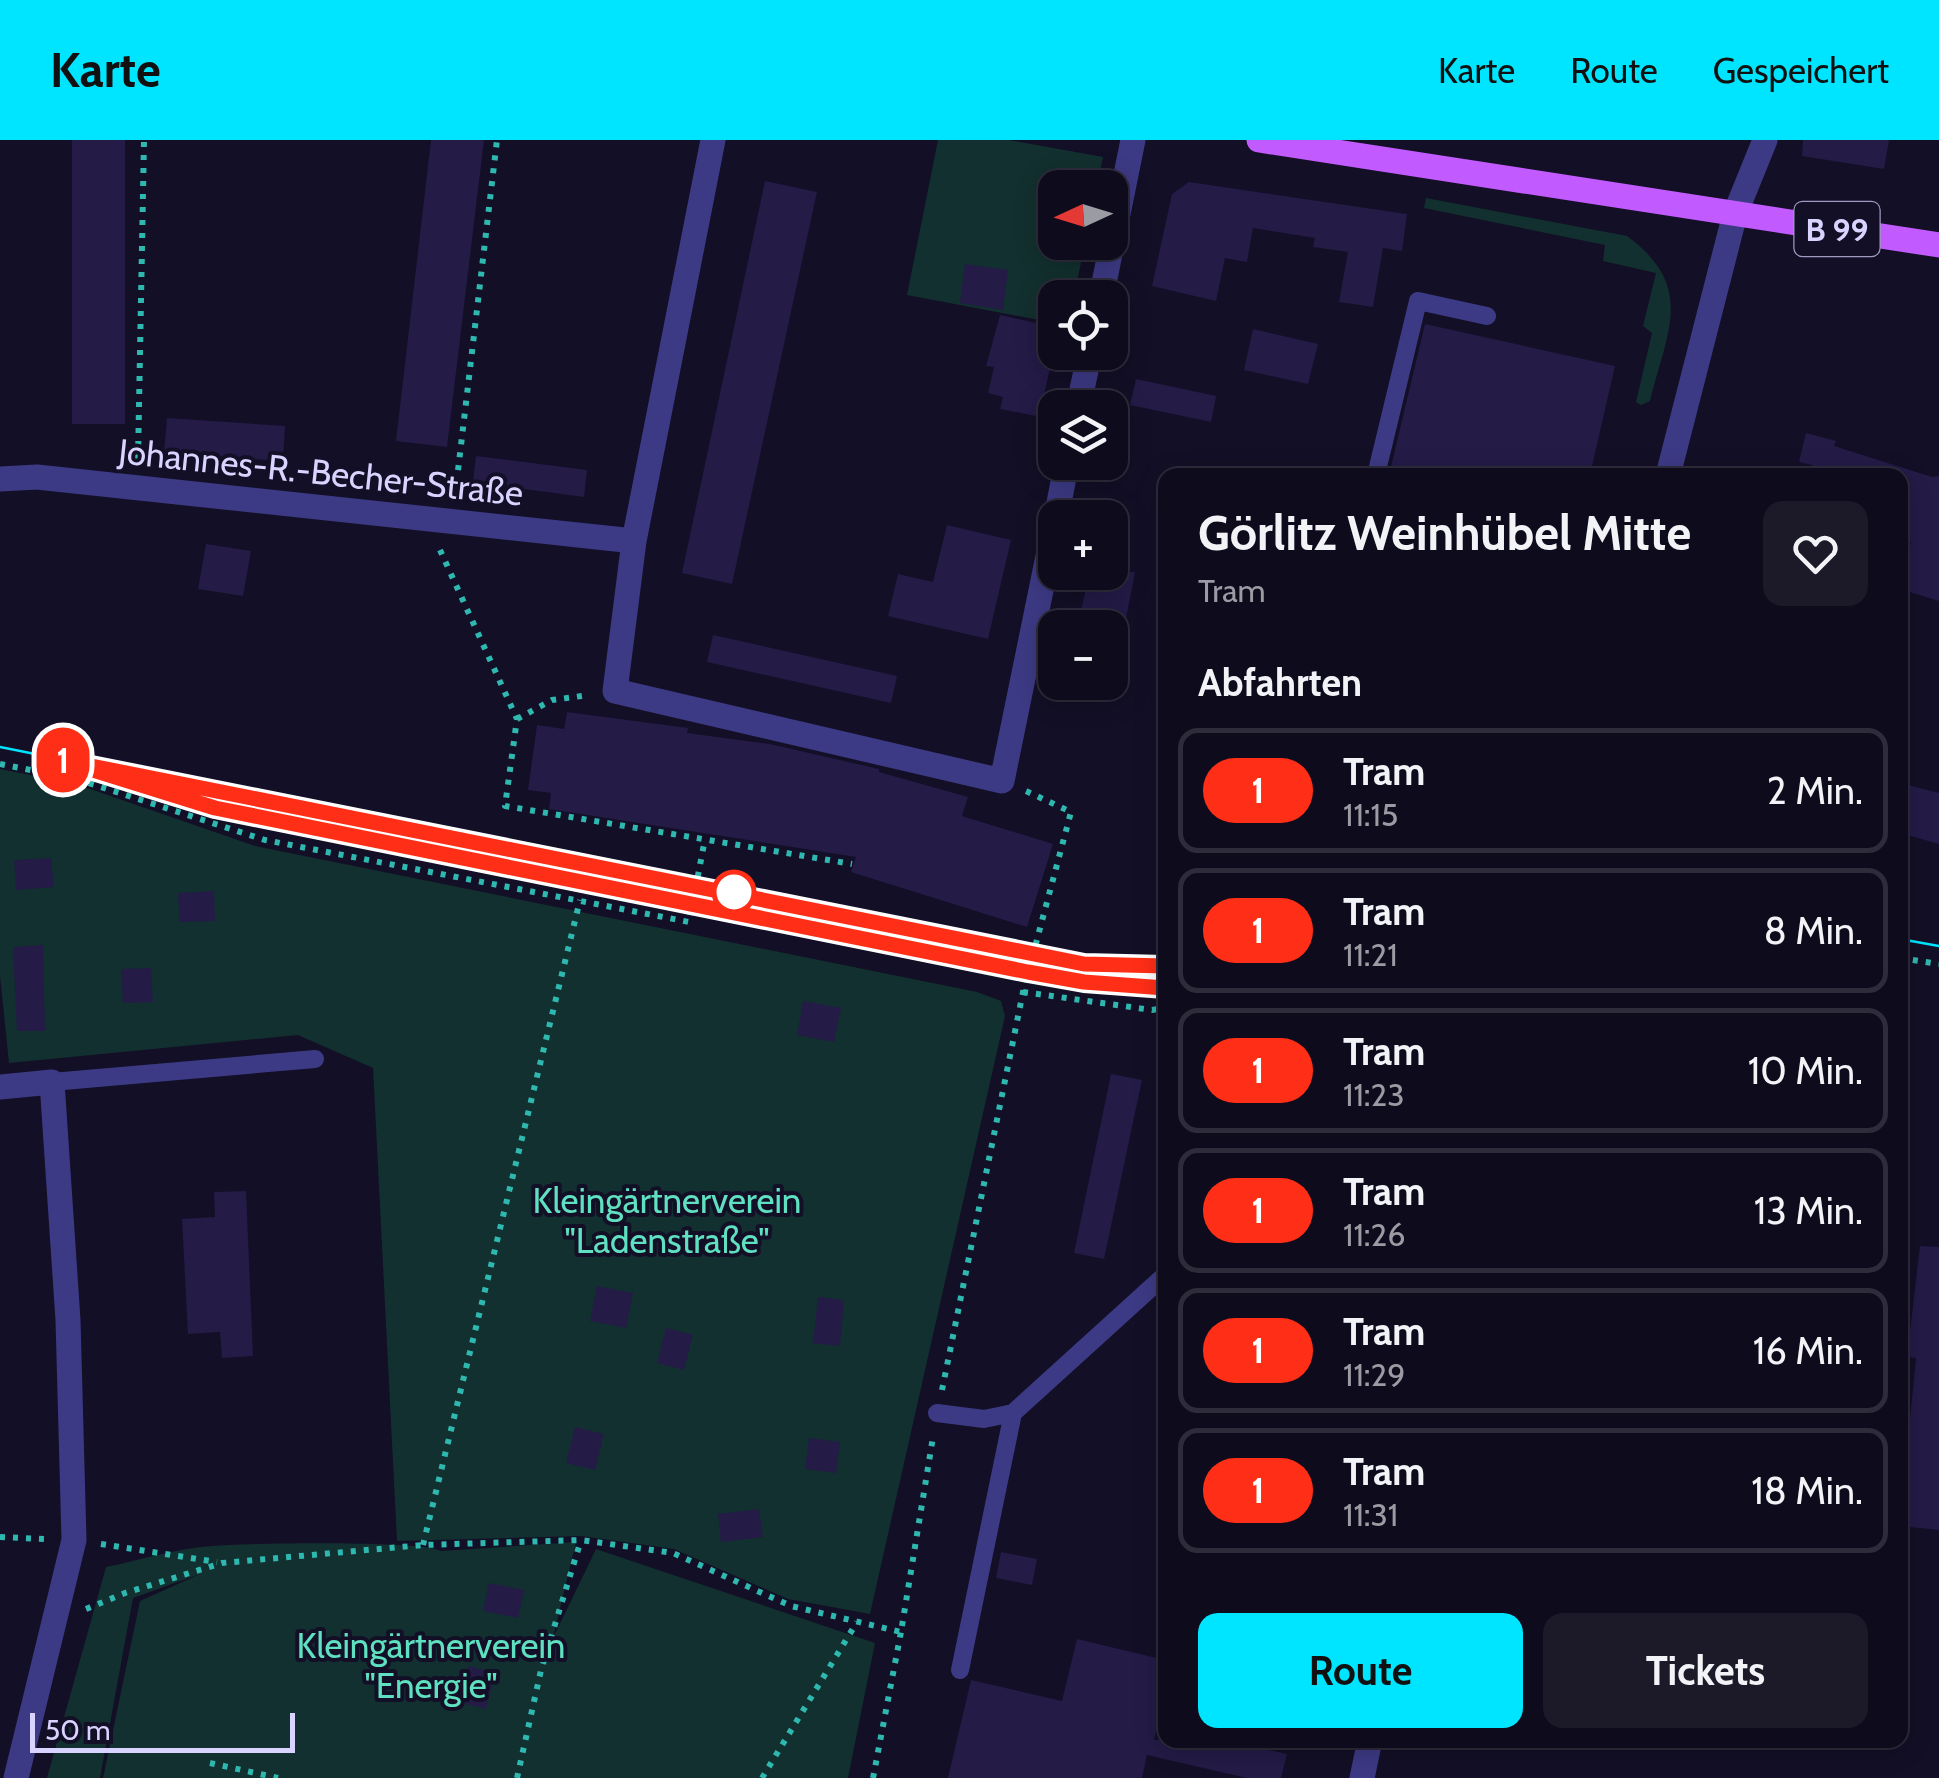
<!DOCTYPE html>
<html lang="de">
<meta charset="utf-8">
<style>
:root{--surface:#0e0b1c;--page:#1c1929;--text:#f1f3f6;--muted:#9b9ba3;--line:#2e2b3b;--accent:#00e5ff}
body{margin:0;font-family:Cabin,sans-serif;background:var(--page);color:var(--text);height:100vh;display:flex;flex-direction:column;font-size:38px;white-space:nowrap}
*{box-sizing:border-box;margin:0}
p{font-size:32px;color:var(--muted)}
.icon{flex:none;width:55px;height:55px;fill:none;stroke:currentColor;stroke-width:2;stroke-linecap:round;stroke-linejoin:round}
.map{position:relative;flex:1;overflow:hidden}
.details{position:absolute;left:1158px;top:328px;width:750px;height:1280px;display:flex;flex-direction:column;background:var(--surface);border-radius:20px;box-shadow:0 5px 25px #0003,0 0 0 2px var(--line)}
.details>*{flex:none}
.badge{padding:0 20px;border-radius:32px;font-size:35px;line-height:65px}
.needle{width:65px;rotate:266deg}
.buttons{position:absolute;left:1038px;top:30px;display:grid;gap:20px}
.buttons a{display:grid;place-items:center;width:90px;height:90px;border-radius:20px;background:var(--surface);box-shadow:0 5px 25px #0003,0 0 0 2px var(--line);font-size:50px}
.scale{position:absolute;left:30px;bottom:25px;width:265px;box-sizing:border-box;padding-left:10px;border:5px solid #d9d4ff;border-top:0;font-size:28px;line-height:35px;white-space:nowrap;color:#d9d4ff;-webkit-text-stroke:8px #130f26;paint-order:stroke}
.map>.badge{position:absolute;translate:-50% -50%;box-shadow:0 0 0 5px #fff}
h2{padding:0 40px;font-size:38px;line-height:90px}
.round{display:grid;place-items:center;flex:none;width:105px;height:105px;border-radius:20px;background:var(--page)}
.headline{display:flex;align-items:center;justify-content:space-between;height:170px;padding:0 40px}
h1{font-size:48px;font-weight:700;line-height:75px}
.button{display:flex;gap:20px;margin-top:auto;padding:20px 40px}
.button a{flex:1;height:115px;border-radius:20px;background:var(--accent);color:#111;font-size:40px;font-weight:700;line-height:115px;text-align:center}
.button a+a{background:var(--page);color:var(--text)}
ul{padding:0;list-style:none}
li{display:flex;align-items:center;gap:30px;height:125px;margin:0 20px 15px;padding:0 20px;border:5px solid var(--line);border-radius:20px}
li div{flex:1}
li b{display:block;font-size:38px}
li em{font-style:normal}
li .badge{min-width:110px;font-weight:700;text-align:center}
header{display:flex;align-items:center;gap:60px;box-sizing:border-box;height:140px;padding:0 50px;background:var(--accent);color:#111}
header strong{font-size:48px}
nav{display:flex;gap:55px;margin-inline-start:auto;font-size:35px}
.map>svg:first-child{display:block}
.green{fill:#12302f}
.building{fill:#241b47}
.lines{fill:none;stroke-linecap:round;stroke-linejoin:round}
.path{stroke:#2fb8b0;stroke-width:6;stroke-dasharray:5 8;stroke-linecap:butt}
.service{stroke:#3d3a85;stroke-width:18}
.minor{stroke:#3d3a85;stroke-width:25}
.primary{stroke:#c25bff;stroke-width:25}
.tram{stroke:#00e5ff;stroke-width:2.5}
.line-casing{stroke:#fff;stroke-width:22}
.line{stroke:#ff2e17;stroke-width:15}
.stop-dot{fill:#fff;stroke:#ff2e17;stroke-width:5}
.labels{text-anchor:middle;dominant-baseline:central;stroke-width:8;stroke-linejoin:round;paint-order:stroke}
.shield{fill:#130f26;stroke:#9e99be;stroke-width:2.5}
.shield-label{font-size:32px;font-weight:bold;fill:#d9d4ff}
.street-label{font-size:35px;fill:#d9d4ff;stroke:#130f26}
.park-label{font-size:35px;fill:#5fe0c0;stroke:#130f26}
</style>
<header>
<strong>Karte</strong>
<nav><a>Karte</a><a>Route</a><a>Gespeichert</a></nav>
</header>
<div class="map">
<svg width="1939" height="1638" viewBox="0 0 1939 1638">
<rect width="100%" height="100%" fill="#130f26"/>
<path class="green" d="M938 0H1009L1103 17 1097 47 1055 48V102L1085 103 1074 157 1055 158V183L907 155Z
M1426 58 1627 96C1696 147 1667 191 1650 261L1641 265 1636 262 1652 193 1643 186 1656 133 1603 121 1605 105 1424 68Z
M0 629 76 644 255 706 977 852 1001 861 1005 876 870 1474 788 1459 674 1409 581 1396 397 1401 373 928 298 895 9 923 0 836Z
M576 1402 553 1498 596 1409 875 1503 848 1638H103L140 1461 200 1434 133 1458 100 1638H47L106 1427C141 1420 177 1408 212 1406 244 1403 422 1400 441 1411Z"/>
<path class="building" d="M72 0H125V284H72Z
M431 0H484L447 307 396 301Z
M1803 0H1889L1884 29 1802 16Z
M765 41 817 52 732 444 682 433Z
M1189 42 1407 74 1402 111 1383 108 1373 167 1339 162 1348 112 1313 107 1315 98 1253 88 1247 122 1225 118 1216 161 1152 146 1172 54Z
M965 124 1008 130 1003 170 960 163Z
M1000 175 1055 187V205L1042 265 1039 264 1036 276 1000 269 1003 257 988 253 994 227 986 226Z
M1425 184 1615 226 1590 335H1389Z
M1253 189 1318 204 1308 244 1244 230Z
M1136 239 1216 256 1211 282 1130 265Z
M167 278 285 286 283 321 164 313Z
M1806 293 1836 301 1834 306 1932 337 1939 336V461L1900 449 1911 402 1900 399V335H1809L1812 325 1799 322Z
M476 316 587 330 584 357 473 342Z
M947 385 1011 400 988 499 888 476 898 434 933 442Z
M206 404 251 411 243 456 198 449Z
M1090 432H1135L1123 494 1110 491V488L1087 486 1089 473 1081 470Z
M713 495 897 536 891 563 707 522Z
M567 572 688 588 687 593 770 604 879 629V632L968 657 962 676 1053 704 1027 787 851 732 856 717 549 669 551 653 528 650 537 585 564 589Z
M1900 643 1939 653V704L1900 693Z
M51 718 54 747 16 750 14 720Z
M214 751 215 781 180 782 178 753Z
M43 805 45 891H17L13 807Z
M151 828 153 862 123 863 121 829Z
M803 861 841 868 834 902 797 895Z
M1111 934 1142 940 1104 1119 1074 1113Z
M246 1051 253 1216 222 1218 220 1192 188 1194 182 1079 215 1077 214 1052Z
M1920 1106 1939 1107V1390L1900 1386V1351H1903L1916 1218 1907 1217Z
M597 1146 633 1153 626 1188 590 1181Z
M818 1157 844 1160 840 1206 813 1203Z
M666 1188 693 1195 684 1230 657 1223Z
M575 1287 604 1294 595 1330 566 1323Z
M809 1298 840 1302 836 1333 805 1329Z
M759 1369 763 1397 721 1402 718 1374Z
M1001 1412 1037 1419 1032 1445 996 1438Z
M489 1443 524 1450 518 1478 483 1471Z
M1077 1499 1165 1520V1555L1154 1600H1223L1287 1614 1281 1638H1247L1147 1615 1142 1638H948L971 1540 1062 1561Z
M468 1526 495 1533 486 1569 459 1562Z"/>
<g class="lines">
<path class="path" d="M138 319 144 0
M455 356 497 0
M440 410 517 579 505 666 852 724
M517 579 552 560 589 555
M0 624 76 639 265 700 689 782 705 699
M1900 818 1939 824
M1023 852 1152 870 1165 868
M942 1250 1023 852 1071 672 1026 651
M0 1397 44 1399
M101 1404 217 1422
M423 1405 580 760
M86 1469 125 1453 222 1423 423 1405 581 1400 673 1413 791 1466 901 1492 933 1297
M210 1623 278 1638
M517 1638 541 1530 581 1400
M762 1638 857 1482
M873 1638 901 1492"/>
<path class="service" d="M1376 335 1418 161 1487 176
M52 942 315 919
M937 1273 984 1279 1013 1273 1165 1135
M960 1530 1013 1273"/>
<path class="minor" d="M713 0 634 401 615 551 1002 641 1055 382
M1101 158 1133 0
M1078 268 1090 212
M1668 335 1735 74 1765 0
M0 339 37 337 634 401
M1056 378 1067 322
M0 947 52 942 68 1180 74 1400 16 1638
M1362 1638 1370 1600"/>
<path class="primary" d="M1259 0 1939 105"/>
<path class="tram" d="M0 607 1084 824 1165 826
M152 648 215 667 1028 832 1084 842 1165 848
M1900 799 1939 806"/>
</g>
<g class="lines">
<g class="line-casing">
<path id="line" d="M1165 826 1084 824 61 620 215 668 1028 832 1084 842 1165 848"/>
</g>
<use href="#line" class="line"/>
</g>
<circle class="stop-dot" cx="734" cy="752" r="20"/>
<g class="labels">
<rect class="shield" x="1794.5" y="62" width="85" height="54" rx="8"/>
<g class="shield-label">
<text x="1837" y="89">B 99</text>
</g>
<g class="street-label">
<text transform="translate(321 332) rotate(6)">Johannes-R.-Becher-Straße</text>
</g>
<g class="park-label">
<text x="667" y="1060">Kleingärtnerverein<tspan x="667" dy="40">"Ladenstraße"</tspan></text>
<text x="431" y="1505">Kleingärtnerverein<tspan x="431" dy="40">"Energie"</tspan></text>
</g>
</g>
</svg>
<div class="buttons">
<a><svg class="needle" viewBox="-14 -14 28 28"><path d="M0-13l5 13h-10z" fill="#e53935"/><path d="M0 13l5-13h-10z" fill="#9b9ba3"/></svg></a>
<a><svg class="icon" aria-label="locate" viewBox="0 0 24 24"><circle cx="12" cy="12" r="6"/><path d="M12 2v4M12 18v4M2 12h4M18 12h4"/></svg></a>
<a><svg class="icon" aria-label="layers" viewBox="0 0 24 24"><path d="M12 4l9 5-9 5-9-5zM3 14l9 5 9-5"/></svg></a>
<a>+</a>
<a>−</a>
</div>
<div class="scale">50 m</div>
<b class="badge" style="left:63px;top:620px;background:#ff2e17;color:#fff">1</b>
<section class="details">
<div class="headline"><div><h1>Görlitz Weinhübel Mitte</h1><p>Tram</p></div><a class="round"><svg class="icon" aria-label="heart" viewBox="0 0 24 24"><path d="M12 20l-8-8c-3-5 5-10 8-4 3-6 11-1 8 4z"/></svg></a></div>
<h2>Abfahrten</h2>
<ul>
<li><span class="badge" style="background:#ff2e17;color:#fff">1</span><div><b>Tram</b><p>11:15</p></div><em>2 Min.</em></li>
<li><span class="badge" style="background:#ff2e17;color:#fff">1</span><div><b>Tram</b><p>11:21</p></div><em>8 Min.</em></li>
<li><span class="badge" style="background:#ff2e17;color:#fff">1</span><div><b>Tram</b><p>11:23</p></div><em>10 Min.</em></li>
<li><span class="badge" style="background:#ff2e17;color:#fff">1</span><div><b>Tram</b><p>11:26</p></div><em>13 Min.</em></li>
<li><span class="badge" style="background:#ff2e17;color:#fff">1</span><div><b>Tram</b><p>11:29</p></div><em>16 Min.</em></li>
<li><span class="badge" style="background:#ff2e17;color:#fff">1</span><div><b>Tram</b><p>11:31</p></div><em>18 Min.</em></li>
</ul>
<div class="button"><a>Route</a><a>Tickets</a></div>
</section>
</div>
